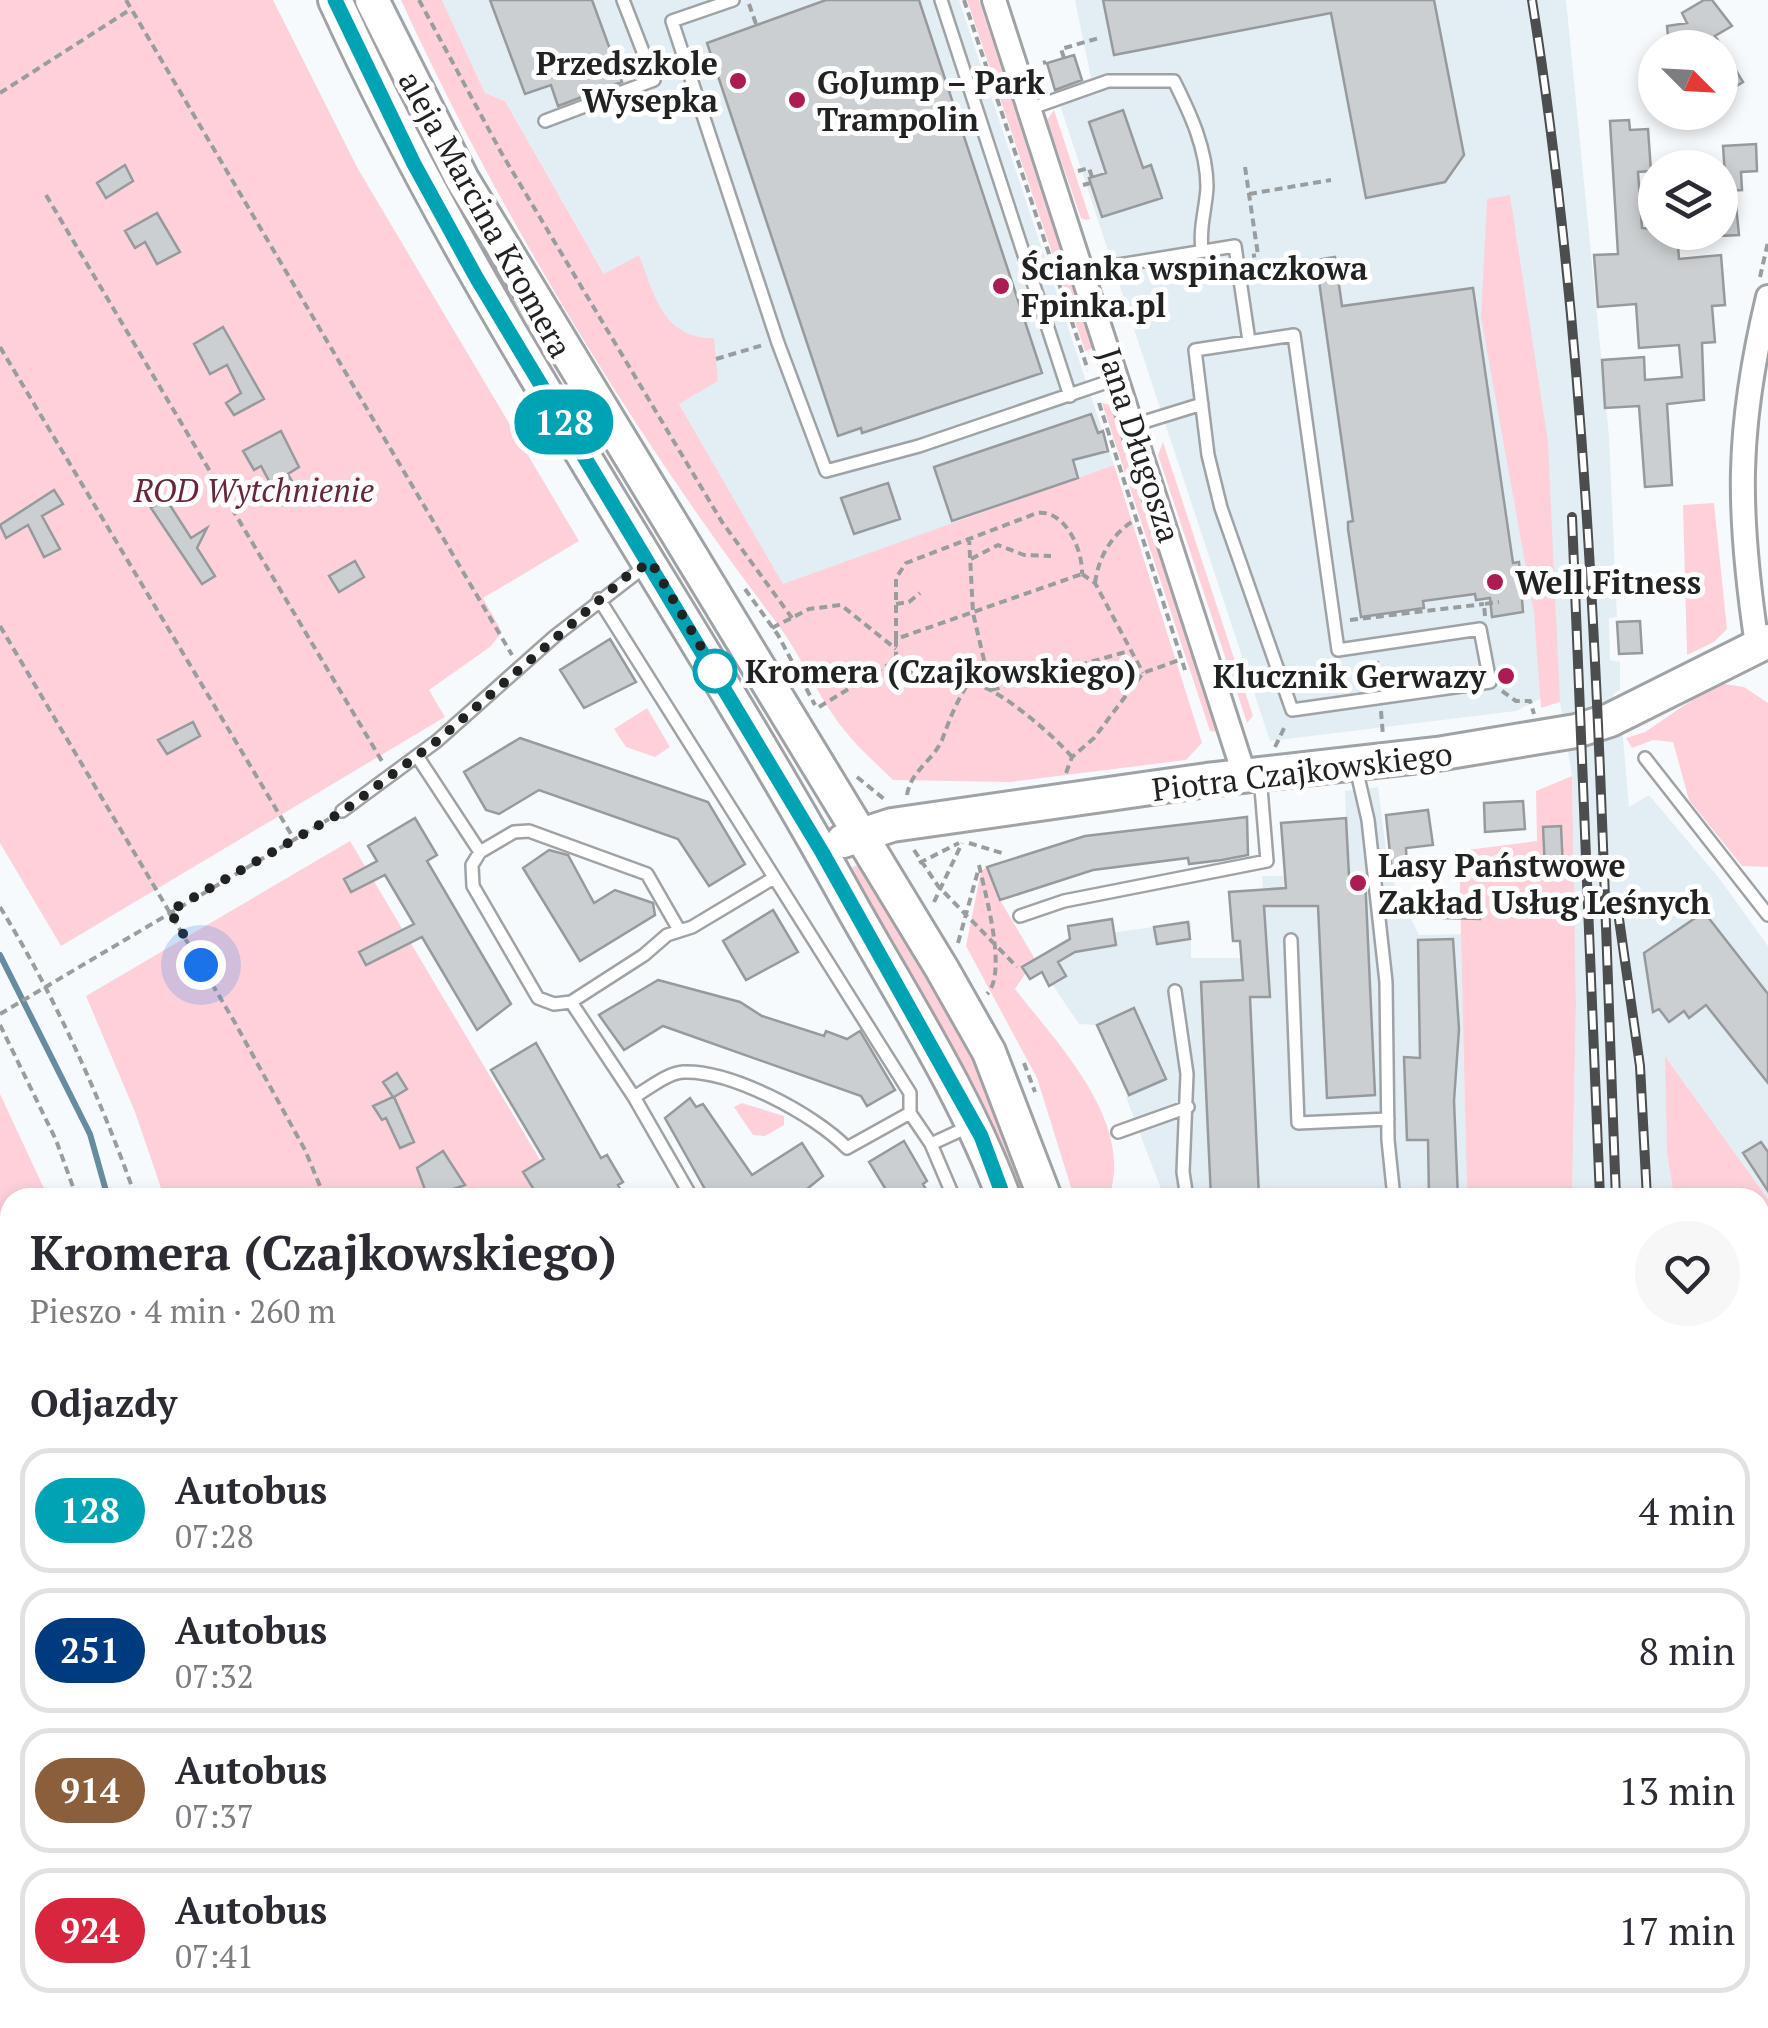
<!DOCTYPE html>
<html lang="pl">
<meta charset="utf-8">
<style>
:root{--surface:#fff;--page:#f7f7f7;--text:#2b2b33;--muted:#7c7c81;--line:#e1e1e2}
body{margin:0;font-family:"PT Serif",serif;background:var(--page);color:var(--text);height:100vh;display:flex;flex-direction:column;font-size:38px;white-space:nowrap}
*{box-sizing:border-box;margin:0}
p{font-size:32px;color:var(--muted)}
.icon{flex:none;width:55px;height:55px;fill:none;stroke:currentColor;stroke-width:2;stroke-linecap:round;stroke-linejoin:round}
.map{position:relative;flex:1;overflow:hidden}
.panel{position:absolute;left:0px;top:1188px;width:1770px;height:842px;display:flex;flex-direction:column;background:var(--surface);border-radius:30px 30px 0 0;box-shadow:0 5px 15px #0003}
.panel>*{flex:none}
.badge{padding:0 20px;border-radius:32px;font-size:35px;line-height:65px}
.needle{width:65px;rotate:114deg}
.tools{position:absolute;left:1638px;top:30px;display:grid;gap:20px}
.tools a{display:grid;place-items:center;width:100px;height:100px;border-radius:50%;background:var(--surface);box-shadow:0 5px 15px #0003;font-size:50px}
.you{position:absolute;width:50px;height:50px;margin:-25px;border:8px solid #fff;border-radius:50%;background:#1a73e8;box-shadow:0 0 0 15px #1a73e833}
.map>.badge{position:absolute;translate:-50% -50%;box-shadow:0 0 0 5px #fff}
h2{padding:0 30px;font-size:38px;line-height:90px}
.round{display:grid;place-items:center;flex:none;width:105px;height:105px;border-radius:52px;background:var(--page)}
.headline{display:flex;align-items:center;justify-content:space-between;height:170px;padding:0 30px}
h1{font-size:48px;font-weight:600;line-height:75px}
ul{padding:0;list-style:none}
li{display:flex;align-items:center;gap:30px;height:125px;margin:0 20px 15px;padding:0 10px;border:5px solid var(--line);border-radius:30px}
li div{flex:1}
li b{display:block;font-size:38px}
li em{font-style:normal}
li .badge{min-width:110px;font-weight:700;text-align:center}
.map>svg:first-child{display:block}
.built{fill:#e3eef4}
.green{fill:#fed1da}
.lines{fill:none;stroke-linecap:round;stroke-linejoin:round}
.stream{stroke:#678c9f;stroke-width:6}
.building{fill:#cccfd1;stroke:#979a9c;stroke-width:2.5}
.lane-casing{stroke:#a0a3a5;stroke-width:16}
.street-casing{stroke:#a0a3a5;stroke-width:28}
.secondary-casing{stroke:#a0a3a5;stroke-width:38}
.path{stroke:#9a9d9e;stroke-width:4;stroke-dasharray:8 5;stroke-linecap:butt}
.lane{stroke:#fff;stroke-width:11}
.street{stroke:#fff;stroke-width:22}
.secondary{stroke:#fff;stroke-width:32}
.rail-casing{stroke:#4b4d4e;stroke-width:10}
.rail{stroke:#fff;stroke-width:6;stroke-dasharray:19;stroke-linecap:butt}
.line-casing{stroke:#fff;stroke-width:22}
.line{stroke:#00a3b4;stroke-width:15}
.walk{stroke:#212323;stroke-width:10;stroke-dasharray:0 18}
.poi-dot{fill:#ab1b54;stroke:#fff;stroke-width:4}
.stop-dot{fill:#fff;stroke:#00a3b4;stroke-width:5}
.labels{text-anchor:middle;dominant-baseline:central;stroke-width:10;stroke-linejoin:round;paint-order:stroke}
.poi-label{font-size:32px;font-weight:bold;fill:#212323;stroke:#fff;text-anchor:start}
.street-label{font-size:32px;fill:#212323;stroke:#fff}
.park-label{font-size:32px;font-style:italic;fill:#68263a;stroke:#fff}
.stop-label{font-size:32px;font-weight:bold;fill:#212323;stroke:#fff;text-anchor:start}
</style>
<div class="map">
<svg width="1768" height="2028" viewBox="0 0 1768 2028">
<rect width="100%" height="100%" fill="#f7fafc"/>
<path class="built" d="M442 0H959L1114 465 783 585 505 101 485 93Z
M1075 0H1566L1609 436 1617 617 1609 618 1610 660 1620 662V690L1613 694 1623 738 1629 807 1649 795 1719 878 1768 946V1199L1666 1057 1667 1153 1674 1197H1572L1576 1002 1572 776 1558 690 1516 711 1270 741 1055 90 1091 78Z
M1378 787 1389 873 1419 935 1461 934 1467 1197H1164L1126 1097 1129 1094 1097 1025 1079 1024 1035 959 1065 939 1191 922V958H1253L1268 978 1262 876 1348 875 1345 791Z
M1768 1257V1411L1760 1399V1263Z
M1760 1424 1768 1472V2028H1442L1451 2020H1760Z"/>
<path class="green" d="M0 0H273L358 169 579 541 483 598 502 632 490 647 429 690 445 717 61 946 0 843Z
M401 0H442L485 93 505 101 604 274 639 255C654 294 663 339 714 338L718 381 679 404 783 584 1114 465 1202 743 1186 760 1010 782 893 780C877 764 859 749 845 731 818 698 802 656 776 622 634 435 499 214 401 0Z
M967 0H979L1093 348 1085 351Z
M1054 110 1090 219 1086 220 1081 218 1047 120Z
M1510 195 1548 442 1560 702 1541 708 1534 613 1481 317 1487 199Z
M1102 403 1112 405 1220 732 1210 731Z
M1163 442 1253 716 1247 723 1158 455Z
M1714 503 1727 629 1714 642 1687 655 1683 505Z
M1717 683 1744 687 1768 703V867L1742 866 1689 800 1673 742 1653 740 1632 748 1626 738 1645 732Z
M647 708 670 747 655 757 626 747 614 729Z
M1572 776 1576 1003 1572 1197H1467L1459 851 1537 841 1536 791Z
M350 841 562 1197H164L135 1112 86 996Z
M854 866H861L978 1065 1033 1197H1016L847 874Z
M987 867 1000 900 1035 959 1015 989C1057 1043 1135 1122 1109 1197H1074L1037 1078 966 946 981 871Z
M1665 1056 1768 1199V1257L1760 1263V1198L1674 1197 1667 1153Z
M0 1094 48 1197 10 1198V1428L0 1430Z
M742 1103 784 1116V1125L765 1136 753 1135 734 1107Z
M1760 1399 1768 1411V2028H1760Z
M10 1469V1645L0 1648V1472Z
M10 1685V1999L0 1998V1687Z
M312 2020H629H598L596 2028H390Z"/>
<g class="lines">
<path class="stream" d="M0 955 90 1134 108 1198
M253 2020 254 2028"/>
</g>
<path class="building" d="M490 0H592L622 82 558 106 551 85 525 94Z
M826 0H919L1042 373 862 433 861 428 838 436 707 43Z
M1103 0H1434L1464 155 1445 182 1366 198 1331 13 1114 55Z
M1704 0H1712L1732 26 1715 36 1717 39 1669 46 1667 26 1687 23 1682 13Z
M1720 44 1743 82 1720 96Z
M1074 55 1082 80 1055 90 1047 63Z
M1123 110 1143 168 1151 165 1162 198 1102 217 1089 178 1106 173 1089 122Z
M1629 120 1630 130 1648 129 1651 171 1638 172 1642 228 1677 232 1679 259 1721 255 1725 305 1712 306 1715 342 1702 343 1704 400 1667 404 1672 485 1645 487 1639 406 1605 408 1602 360 1644 357 1645 380 1682 377 1679 345 1639 348 1636 304 1598 307 1594 255 1618 254 1610 121Z
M1756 144 1757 171 1741 172 1742 190 1726 191 1723 146Z
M125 165 133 181 106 198 97 183Z
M1736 205 1739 235 1720 236V207Z
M157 213 180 252 157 264 145 242 135 248 125 231Z
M1335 257 1342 306 1473 288 1513 563 1519 562 1523 612 1492 617 1490 598 1476 600 1475 594 1423 601 1424 608 1361 617 1348 529V522L1353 521 1316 260Z
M223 327 264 399 234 415 226 403 241 393 227 365 210 374 194 344Z
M1091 414 1098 433 1103 431 1108 451 1073 460 1078 478 952 521 934 467Z
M281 431 299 467 288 474 300 496 282 505 261 466 254 470 243 451Z
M888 483 900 519 854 534 841 498Z
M54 490 63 504 42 516 60 549 44 557 28 525 6 538 0 525Z
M166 499 191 538 207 528 197 548 215 576 202 584 151 508Z
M355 561 364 577 339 592 329 576Z
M1640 621 1642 653 1619 654 1617 622Z
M610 639 636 682 584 708 560 670Z
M193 722 200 736 167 754 158 740Z
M520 738 708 802 745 864 709 886 678 839 539 790 499 814 486 810 464 772Z
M1523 801 1525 829 1485 832 1484 803Z
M1428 810 1433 845 1406 848 1407 871 1392 873 1386 815Z
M1247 817 1248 855 1222 860 1189 864 1188 858 1093 870 1000 900 987 867 1085 836Z
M415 818 437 855 427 861 511 1004 477 1030 422 937 366 965 359 952 414 924 385 875 351 892 344 879 377 861 368 846Z
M1346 818 1349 876H1365L1375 1095 1327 1098 1318 906H1264L1270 997H1250L1259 1198H1211L1201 982 1243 980 1240 941H1233L1229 892 1286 888 1281 823Z
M1561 826 1563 869 1545 870 1543 827Z
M549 850 568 855 594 903 615 890 653 903 655 915 580 961 523 868Z
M1443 897 1481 899 1480 919 1444 918Z
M773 910 798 952 746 980 723 941Z
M1704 912 1768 994V1083L1706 1005 1689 1018 1684 1011 1669 1022 1659 1009 1653 1012 1644 953Z
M1112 919 1116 945 1075 952 1058 962 1066 976 1049 986 1042 972 1030 979 1022 967 1070 939 1068 926Z
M1188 922 1190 939 1157 944 1154 927Z
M1453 939 1459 1029 1454 1101 1458 1198H1429L1428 1140H1407L1404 1057 1420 1058 1418 940Z
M658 980 740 1002 762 1016 824 1036 826 1031 847 1039 860 1031 895 1090 867 1106 861 1096 663 1026 624 1050 599 1015Z
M1134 1008 1166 1079 1129 1095 1097 1025Z
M536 1043 601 1158 607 1155 623 1182 618 1185 625 1198H539L523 1172 544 1159 491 1070Z
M397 1073 407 1089 394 1097 414 1142 400 1148 386 1118 382 1120 373 1106 393 1097 383 1082Z
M690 1098 696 1107 703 1104 752 1175 802 1143 823 1176 796 1198H710L665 1118Z
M904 1141 927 1181 923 1184 931 1198H891L869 1162Z
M1761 1142 1768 1152V1191L1743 1153Z
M443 1151 465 1185 428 1198 417 1168Z"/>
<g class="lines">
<g class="lane-casing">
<path id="lane" d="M733 0 672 21 778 343 826 471 919 446 1116 379
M941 0 1070 396
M1029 109 1108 81H1174C1190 113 1207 149 1207 187 1206 209 1199 227 1202 250
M545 121 654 80 623 0
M1082 271 1235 246 1249 341
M1294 335 1338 650 1480 629 1490 682 1292 710 1221 508 1208 455 1195 350Z
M1134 425 1202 404
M599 599 910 1093V1113L847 1148C814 1114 731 1070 683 1072 667 1073 648 1089 634 1097L571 1002 644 955 667 935 692 927 772 879
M417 756 480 852 514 832 529 831 647 874 678 928
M1645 758 1768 915
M1356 768 1368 820 1386 982 1388 1140 1394 1198
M342 811 437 741 555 636 647 565
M480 852 472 865 473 886 538 998 554 1004 571 1002
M1020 916 1064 901 1267 861 1260 776
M1291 940 1298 1123 1388 1119
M1175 991 1187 1074 1183 1172 1187 1198
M634 1097 692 1198
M910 1113 931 1144 954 1198
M1118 1132 1188 1107
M931 1144 968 1127
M1530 2020V2028
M1229 2024 1269 2028
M907 2028 908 2020
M1206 2028 1207 2023 1229 2024V2020
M1490 2028 1500 2020"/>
</g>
<g class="street-casing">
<path id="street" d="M994 0 1245 777
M1757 645C1737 511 1736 430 1768 297
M747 2028V2020"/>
</g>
<g class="secondary-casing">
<path id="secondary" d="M335 0C478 314 680 596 847 898 902 997 964 1091 1004 1198
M372 0 462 179 942 969 989 1052 1045 1198
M843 841 892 825 1207 780 1437 754 1576 731 1610 720 1768 641
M1024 2028V2020
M1063 2028V2020"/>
</g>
<path class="path" d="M126 0 512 655
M419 0 502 154 722 522 792 618
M964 0 1088 370
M749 4 756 24
M1064 58 1061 49 1099 38
M1043 63 1046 62
M0 93 131 9
M1245 167 1258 255 1252 256
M1078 171 1089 168 1092 177
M1083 185 1091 183
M1249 194 1331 180
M46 195 383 763
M1760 277 1768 242
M0 347 294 839
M716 359 763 345
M1099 403 1185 670
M969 537 973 613 991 690 1129 651
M971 559 998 545 1024 555 1051 556
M1082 574 1095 583 1143 673
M1095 583C1099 555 1112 534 1136 519
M745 589 778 635 815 705
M896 604 909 602 920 593
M1485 616 1484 604 1499 602
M1350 620 1484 604
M0 626 234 1021 305 1150 325 1198
M772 628 809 609 841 605 896 649
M896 639V578L906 563 1037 513C1065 509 1083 550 1082 574
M1377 661 1379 681
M1502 691 1516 701H1530L1534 714
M819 707 896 660
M1381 711 1383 736
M1275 747 1286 724
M1072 757C1054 736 1016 704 992 691 964 675 925 694 896 660V639L1082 574
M1066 773 1072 757 1094 738 1143 673 1182 659
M857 777 884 799
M907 795C911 770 933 761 942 740 949 721 955 705 966 687
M969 843 1005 854
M914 850 938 886 1017 967
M919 863 959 843
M979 865C985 893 1008 973 987 994
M934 902 962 843
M0 907C56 998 100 1097 136 1198
M958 943 978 871
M0 1014 329 819
M0 1025 56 1140 77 1198
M1024 1063 1035 1092
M1760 1236 1768 1229
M0 1295 10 1334
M0 1459 10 1457
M1768 1508 1761 1529 1768 1553
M0 1663 10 1660
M227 2020V2028
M0 2026 30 2028
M1430 2026 1437 2020
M126 2028V2020
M281 2028V2020
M456 2028 457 2020
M633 2028V2020
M810 2028 811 2020
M1100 2028 1105 2020
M1370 2028 1390 2020"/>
<use href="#lane" class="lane"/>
<use href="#street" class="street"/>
<use href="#secondary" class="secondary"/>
<g class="rail-casing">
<path id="rail" d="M1532 0C1595 396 1600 798 1616 1198
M1572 517 1600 1198
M1617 905 1640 1066 1647 1198
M1634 2020V2028
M1649 2020 1650 2028
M1693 2020V2028"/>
</g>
<use href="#rail" class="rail"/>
</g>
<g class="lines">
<g class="line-casing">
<path id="line" d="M335 0 414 164 476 277 822 852 981 1136 1004 1198"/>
</g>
<use href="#line" class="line"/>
<path class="walk" d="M201 965 170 911 342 812 437 741 627 576 651 562 721 681 715 671"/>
</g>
<g class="poi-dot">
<circle cx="738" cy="81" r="10"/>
<circle cx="797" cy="100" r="10"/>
<circle cx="1001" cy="286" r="10"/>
<circle cx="1495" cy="582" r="10"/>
<circle cx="1506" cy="676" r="10"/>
<circle cx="1358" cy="883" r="10"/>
</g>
<circle class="stop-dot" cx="715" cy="671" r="20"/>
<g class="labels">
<g class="poi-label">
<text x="718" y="63" text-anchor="end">Przedszkole<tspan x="718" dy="37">Wysepka</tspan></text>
<text x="817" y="82">GoJump – Park<tspan x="817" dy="37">Trampolin</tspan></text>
<text x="1021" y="268">Ścianka wspinaczkowa<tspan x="1021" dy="37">Fpinka.pl</tspan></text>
<text x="1515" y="582">Well Fitness</text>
<text x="1486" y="676" text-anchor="end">Klucznik Gerwazy</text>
<text x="1378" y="865">Lasy Państwowe<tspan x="1378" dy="37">Zakład Usług Leśnych</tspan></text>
</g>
<g class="street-label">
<text transform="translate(486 214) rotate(61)">aleja Marcina Kromera</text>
<text transform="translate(1140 445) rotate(72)">Jana Długosza</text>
<text transform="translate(1302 771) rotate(-7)">Piotra Czajkowskiego</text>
</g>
<g class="park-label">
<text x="254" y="490">ROD Wytchnienie</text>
</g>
<g class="stop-label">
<text x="745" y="671">Kromera (Czajkowskiego)</text>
</g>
</g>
</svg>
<div class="tools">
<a><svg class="needle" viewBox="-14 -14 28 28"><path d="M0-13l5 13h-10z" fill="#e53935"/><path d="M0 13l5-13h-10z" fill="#7c7c81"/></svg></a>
<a><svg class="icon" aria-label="layers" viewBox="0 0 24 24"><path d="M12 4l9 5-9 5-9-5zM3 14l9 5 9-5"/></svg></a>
</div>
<div class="you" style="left:201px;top:965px"></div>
<b class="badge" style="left:564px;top:422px;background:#00a3b4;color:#fff">128</b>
<section class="panel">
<div class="headline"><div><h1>Kromera (Czajkowskiego)</h1><p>Pieszo · 4 min · 260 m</p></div><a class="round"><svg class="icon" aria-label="heart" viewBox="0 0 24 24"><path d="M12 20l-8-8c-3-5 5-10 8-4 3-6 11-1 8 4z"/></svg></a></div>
<h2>Odjazdy</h2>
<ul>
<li><span class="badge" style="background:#00a3b4;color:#fff">128</span><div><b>Autobus</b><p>07:28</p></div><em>4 min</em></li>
<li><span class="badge" style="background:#003b80;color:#fff">251</span><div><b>Autobus</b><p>07:32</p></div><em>8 min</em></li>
<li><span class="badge" style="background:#8b5e3c;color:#fff">914</span><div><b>Autobus</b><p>07:37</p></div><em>13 min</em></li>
<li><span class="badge" style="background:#d7263d;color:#fff">924</span><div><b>Autobus</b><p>07:41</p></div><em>17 min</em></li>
</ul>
</section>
</div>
